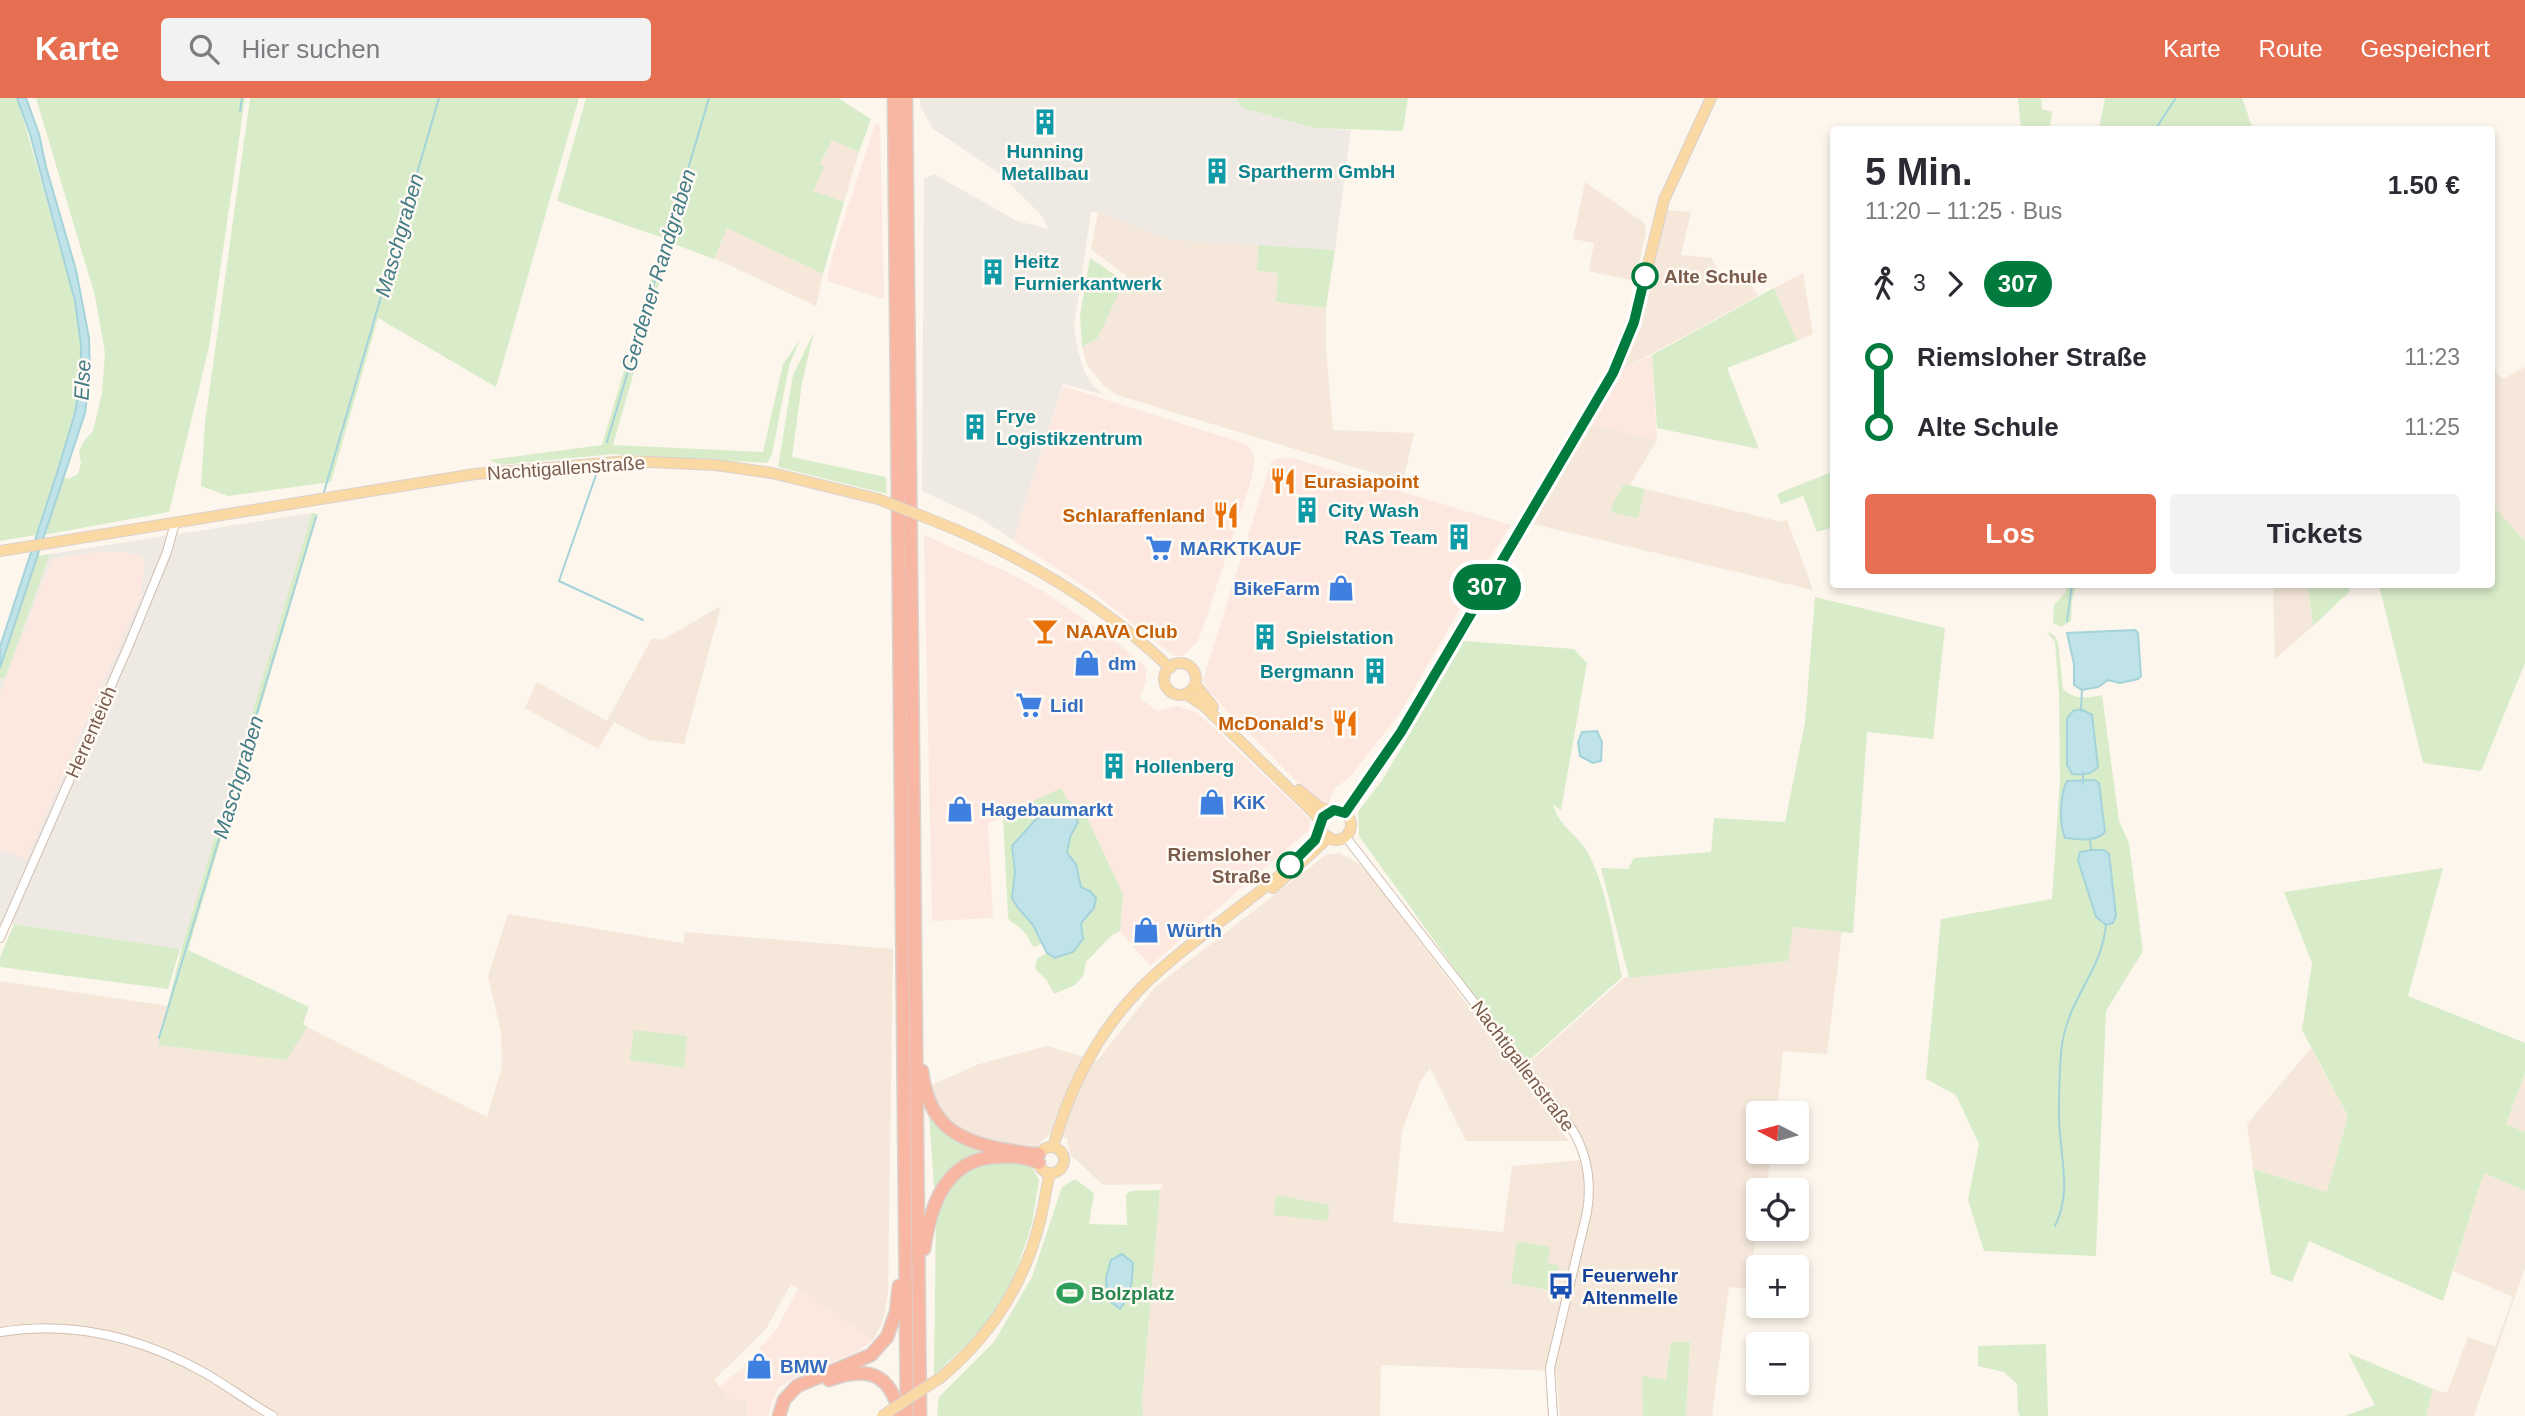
<!DOCTYPE html>
<html lang="de">
<meta charset="utf-8">
<style>
:root{--surface:#fff;--page:#f2f2f3;--text:#2b2b33;--muted:#7c7c81;--accent:#e76f51}
body{margin:0;font-family:Arial,sans-serif;background:var(--page);color:var(--text);height:100vh;display:flex;flex-direction:column;font-size:26px;white-space:nowrap}
*{box-sizing:border-box;margin:0}
p{font-size:23px;color:var(--muted)}
.icon{flex:none;width:38px;height:38px;fill:none;stroke:currentColor;stroke-width:2;stroke-linecap:round;stroke-linejoin:round}
.map{position:relative;flex:1;overflow:hidden}
.panel{position:absolute;left:1830px;top:28px;width:665px;height:462px;display:flex;flex-direction:column;background:var(--surface);border-radius:7px;box-shadow:0 4px 10px #0003}
.panel>*{flex:none}
.badge{padding:0 14px;border-radius:23px;font-size:24px;line-height:46px}
.needle{width:46px;rotate:276deg}
.tools{position:absolute;left:1746px;top:1003px;display:grid;gap:14px}
.tools a{display:grid;place-items:center;width:63px;height:63px;border-radius:7px;background:var(--surface);box-shadow:0 4px 10px #0003;font-size:35px}
.map>.badge{position:absolute;translate:-50% -50%;box-shadow:0 0 0 4px #fff}
.legs{display:flex;align-items:center;gap:10px;height:77px;padding:0 35px;font-size:23px}
.legs p{margin-inline-start:auto}
.summary{display:flex;align-items:center;justify-content:space-between;height:119px;padding:0 35px}
h1{font-size:38px;font-weight:800;line-height:52px}
.cta{display:flex;gap:14px;margin-top:auto;padding:14px 35px}
.cta a{flex:1;height:80px;border-radius:7px;background:var(--accent);color:#fff;font-size:28px;font-weight:800;line-height:80px;text-align:center}
.cta a+a{background:var(--page);color:var(--text)}
ul{padding:0 35px;list-style:none}
li{display:flex;align-items:center;gap:24px;height:70px;font-size:26px}
li i{display:grid;place-items:center;width:10px;height:100%;margin:0 9px;background:currentColor}
li i::after{content:'';width:18px;height:18px;margin:-9px;border:5px solid;border-radius:50%;background:var(--surface)}
li p{margin-inline-start:auto}
li:first-child i{background:linear-gradient(#0000 50%,currentColor 0)}
li:last-child i{background:linear-gradient(currentColor 50%,#0000 0)}
header{display:flex;align-items:center;gap:42px;box-sizing:border-box;height:98px;padding:0 35px;background:var(--accent);color:#fff}
header strong{font-size:33px}
nav{display:flex;gap:38px;margin-inline-start:auto;font-size:24px}
.search{width:490px;height:63px;background:var(--page);display:flex;align-items:center;gap:18px;box-sizing:border-box;padding:0 24px;border-radius:7px;color:var(--muted);font-size:26px}
.map>svg:first-child{display:block}
.residential{fill:#f5e8da}
.commercial{fill:#fde8e0}
.industrial{fill:#efe9e4}
.green{fill:#d8ecc9}
.water{fill:#bfe3e8;stroke:#a5d3da;stroke-width:2}
.lines{fill:none;stroke-linecap:round;stroke-linejoin:round}
.stream{stroke:#a5d3da;stroke-width:2}
.minor-casing{stroke:#d1beb0;stroke-width:10}
.major-casing{stroke:#dad1cd;stroke-width:12}
.highway-casing{stroke:#dad1cd;stroke-width:15}
.minor{stroke:#fff;stroke-width:8}
.major{stroke:#fbd9a5;stroke-width:10}
.highway{stroke:#f7b7a3;stroke-width:12}
.major-bridge-casing{stroke:#dad1cd;stroke-width:12;stroke-linecap:butt}
.major-bridge{stroke:#fbd9a5;stroke-width:10}
.line-1-casing{stroke:#fff;stroke-width:16}
.line-1{stroke:#007b3d;stroke-width:10}
.stop-1-dot{fill:#fff;stroke:#007b3d;stroke-width:3.5}
.labels{text-anchor:middle;dominant-baseline:central;stroke-width:5;stroke-linejoin:round;paint-order:stroke}
.culture-label{font-size:19px;font-weight:bold;fill:#0d838f;stroke:#fffaf3;text-anchor:start}
.stop-label{font-size:19px;font-weight:bold;fill:#7a5c4d;stroke:#fffaf3;text-anchor:start}
.street-label{font-size:19px;fill:#7a5c4d;stroke:#fffaf3}
.food-label{font-size:19px;font-weight:bold;fill:#c56008;stroke:#fffaf3;text-anchor:start}
.shop-label{font-size:19px;font-weight:bold;fill:#366cbe;stroke:#fffaf3;text-anchor:start}
.transit-label{font-size:19px;font-weight:bold;fill:#164399;stroke:#fffaf3;text-anchor:start}
.leisure-label{font-size:19px;font-weight:bold;fill:#27864d;stroke:#fffaf3;text-anchor:start}
.water-label{font-size:21px;font-style:italic;fill:#437c86;stroke:#fffaf3}
</style>
<header>
<strong>Karte</strong>
<div class="search"><svg class="icon" aria-label="search" viewBox="0 0 24 24"><circle cx="10" cy="10" r="6"/><path d="M15 15l6 6"/></svg>Hier suchen</div>
<nav><a>Karte</a><a>Route</a><a>Gespeichert</a></nav>
</header>
<div class="map">
<svg width="2525" height="1318" viewBox="0 0 2525 1318">
<rect width="100%" height="100%" fill="#fdf6ec"/>
<path class="residential" d="M832 42 859 54 844 104 812 93 824 69 820 67Z
M1585 84 1643 124 1645 128 1646 135 1635 183 1589 173 1594 145 1573 141Z
M1666 112 1691 114 1681 157 1711 160 1725 183 1746 179 1758 198 1620 273 1637 234Z
M1098 114 1170 142 1258 147 1257 173 1279 175 1276 204 1326 210V253L1333 332 1414 335 1403 384 1117 297 1104 288 1087 267 1082 249 1098 240 1126 177 1091 152Z
M727 130 823 176 816 208 714 160Z
M1803 175 1813 236 1797 243 1774 190Z
M2525 269V443L2492 407V270L2503 281Z
M1590 326 1657 342 1630 387 1624 386 1638 420 1645 391 1782 424 1787 422 1813 492 1533 426 1532 424Z
M2273 487H2308L2313 528 2275 561Z
M721 508 684 646 648 642 614 624 598 651 525 610 537 584 607 623 652 540 662 542Z
M1340 755 1359 766 1371 778 1569 1043H1466L1430 970 1420 984 1402 1034 1393 1124 1503 1134 1512 1068 1583 1062 1573 1034 1523 970 1624 880 1787 863 1793 829 1842 833 1827 956 1783 953 1777 1015H1759V1054H1772L1765 1092H1759V1124L1746 1191 1729 1189 1712 1318H1686L1690 1245 1671 1244 1666 1282 1642 1278 1643 1318H1560L1556 1273 1381 1267 1380 1318H1143L1142 1303 1160 1092 1163 1086 1103 1087 1070 1056 1067 1040 1050 1036 1032 1052 961 1036 939 1017 927 989 979 966 1047 948 1097 963 1155 889 1326 757Z
M508 816 683 845 685 834 893 851 888 1195 883 1224 873 1242 791 1186 766 1231 714 1282 731 1303 746 1302 748 1318H0V883L168 908 158 947 285 962 307 929 487 1019 502 969 501 935 488 878Z
M2311 950 2348 1018 2327 1094 2253 1071 2247 1026Z
M2525 975V1034L2506 1026Z
M2484 1075 2525 1093V1170L2474 1318H2426L2433 1291 2447 1295 2468 1239 2495 1249 2513 1199 2453 1173Z"/>
<path class="commercial" d="M875 26 880 27 884 201 827 183 833 155Z
M1652 257 1657 342 1590 326 1620 273Z
M1063 288 1246 346 1252 354 1255 364 1249 389 1207 518 1198 543 1183 558H1174L1090 492 1013 442Z
M1293 360 1511 427 1484 469 1400 615 1351 678 1334 691 1329 705 1319 702 1306 693 1229 615 1206 590 1203 582 1271 364 1275 361Z
M924 437 1005 473 1043 493 1111 540 1146 569V584L1140 600 1157 613 1177 608 1198 615 1310 721 1309 732 1150 868 1120 833 1123 796 1084 713 1067 701 1013 721 1003 719 988 725 993 820 932 823Z
M97 454H123L137 457 145 462 141 497 26 763 0 751V596L52 461Z
M798 1191 873 1242 858 1253 794 1280 779 1289 772 1304 768 1318H748L746 1302 731 1303 719 1289 742 1270 776 1232Z"/>
<path class="industrial" d="M920 0H1235L1242 10 1314 30 1351 32 1335 152 1170 142 1098 114H1091L1074 229 1078 253 1085 275 1093 288 1105 297 1063 286 1013 442 978 419 922 393 924 81 934 76 1017 123 1049 131 1040 116 1000 76 932 30 920 7Z
M312 415 182 849 180 851 2 824 0 827V751L26 762 141 497 145 462 137 457 123 454H97L52 461 0 596V580L5 579 50 456Z"/>
<path class="green" d="M0 0H17C30 44 43 88 55 133 69 181 84 228 81 279 79 326 51 391 36 437L0 443Z
M36 0H245L209 249 169 414 43 437 64 380 68 381 78 376 81 365 79 353 84 343 93 333 102 295 105 255 95 198Z
M250 0H579L496 289 378 220 331 384 228 398 201 388 205 325Z
M586 0H838L871 21 859 54 832 42 820 66 824 69 813 93 844 104 823 176 727 130 714 161 671 145 613 347 763 354 783 266 800 242 789 268 772 356 767 365 614 356 501 367 489 362 602 347 663 140 557 103Z
M1235 0H1408L1403 33 1314 30 1242 10Z
M2018 0H2041L2042 11 2052 14 2050 31H2021Z
M2105 0H2242L2253 31H2099Z
M1258 147 1335 152 1326 210 1276 204 1278 175 1257 173Z
M1090 160 1124 183 1098 240 1082 249 1080 217Z
M1774 190 1797 243 1727 270 1759 351 1657 330 1652 257Z
M814 234 802 285 792 359 886 379 887 396 778 369 793 277Z
M1834 373V429L1817 434 1803 398 1781 406 1777 396Z
M1624 386 1645 391 1638 420 1611 414 1614 403Z
M2492 407 2525 443V565L2481 673 2423 665 2379 487 2492 486Z
M312 415 318 416 188 852 309 909 303 926 307 929 286 962 158 947 182 849Z
M50 456 5 580H0V570L37 458Z
M2067 487H2076L2072 502 2071 523 2061 529 2053 525 2054 507 2066 494Z
M2308 487H2348L2350 493 2313 528Z
M1815 499 1945 530 1933 641 1867 634 1853 835 1793 829 1788 863 1629 880 1601 770 1628 771 1634 760 1711 754 1714 720 1785 724 1805 625Z
M2047 534 2054 537 2058 544 2063 591C2075 602 2087 600 2102 597L2119 723 2129 745 2143 853 2106 913 2096 1158 1984 1153 1968 1102 1979 1046 1956 997 1926 981 1941 821 2052 801 2060 683 2059 597 2055 544Z
M1464 543 1574 551 1587 565 1561 712 1553 707C1560 731 1580 737 1590 759 1608 795 1613 840 1622 879L1524 967 1359 738 1358 714 1383 681Z
M1061 690 1067 701 1084 713 1123 796 1120 833 1111 838 1086 864 1083 878 1075 887 1054 896 1046 881 1035 871 1037 861 1047 855C1063 864 1073 854 1083 841L1081 825 1094 810 1090 793 1081 789 1076 766 1067 755 1071 710 1062 706 1053 709 1012 762 1015 774 1013 786 1018 810 1033 827 1042 845 1035 849C1029 845 1029 840 1025 835 1020 828 1013 827 1008 820L1003 719 1013 721 1022 718 1029 705Z
M2443 770 2408 898 2525 945V975L2506 1026 2525 1034V1093L2484 1075 2443 1203 2309 1143 2292 1184 2271 1176 2253 1071 2327 1094 2348 1018 2302 932 2312 865 2284 794Z
M14 826 180 851 168 891 0 869V860Z
M634 932 687 938 684 970 630 962Z
M927 989 939 1017 961 1036 1031 1068 1039 1082 1032 1126 1013 1183 981 1233 934 1277 936 1116Z
M1075 1081 1094 1095 1089 1126 1127 1127 1126 1097 1130 1093 1160 1092 1142 1303 1143 1318H937L939 1299 994 1244 1032 1179 1062 1089Z
M1276 1097 1329 1107 1328 1123 1274 1117Z
M1517 1143 1550 1149 1547 1165 1559 1167 1553 1193 1511 1185Z
M1671 1244H1690L1686 1318H1643L1642 1278 1666 1282Z
M2046 1246 2048 1318H2020L2018 1314 2017 1286 2004 1274 1978 1268V1248Z
M2348 1255 2433 1291 2426 1318H2345L2375 1307Z"/>
<path class="water" d="M17 0H26L39 36 46 69 76 172 89 240 90 277 85 315 0 570V549L57 375 75 315 81 281V247L75 203 30 36Z
M2135 532 2138 535 2141 578 2138 581 2120 585 2108 582 2098 589 2082 592 2074 587V566L2067 535Z
M2081 611 2092 617 2098 669C2090 677 2084 677 2072 676L2067 667V620L2073 613Z
M1597 633 1602 644 1601 663 1593 665 1580 658 1578 644 1582 634Z
M2094 682 2099 685 2105 734C2095 745 2078 741 2065 740 2059 726 2060 696 2067 683Z
M1062 706 1071 710 1078 724 1070 739 1067 755 1076 766 1081 789 1090 793 1096 800 1094 810 1081 825 1083 841 1073 854 1055 860 1047 855 1033 827 1018 810 1012 800 1015 774 1012 748 1036 721Z
M2091 752H2104L2109 756 2116 818 2113 825 2106 827 2096 819 2078 762 2080 754Z
M1122 1156 1133 1165C1132 1183 1132 1198 1120 1211L1107 1201 1106 1180 1111 1162Z"/>
<g class="lines">
<path class="stream" d="M240 13 242 0
M2155 32 2175 1
M607 344 709 0
M596 377 559 483 643 522
M324 394 439 0
M2067 523 2072 486
M2081 613 2082 590
M2083 674V686
M2090 740 2091 752
M159 940 316 419
M2055 1128C2073 1092 2059 1056 2059 1017 2059 994 2059 969 2062 947 2069 898 2102 874 2106 826"/>
<g class="minor-casing">
<path id="minor" d="M1345 738 1570 1028C1587 1054 1592 1083 1587 1114L1550 1270 1553 1318
M0 840 128 549 167 454 175 425
M0 1234C73 1222 142 1240 205 1275 229 1289 250 1305 273 1318"/>
</g>
<g class="major-casing">
<path id="major" d="M927 420C1015 454 1101 504 1170 570
M0 453 475 376 628 363 716 367 772 375 878 401
M1164 581a16 16 0 1 1 32 0a16 16 0 1 1-32 0Z
M1195 586 1213 609
M1186 596 1204 608 1314 715 1322 726
M1299 692 1319 709 1331 713
M1321 727a15 15 0 1 1 30 0a15 15 0 1 1-30 0Z
M1345 715 1386 658 1613 275 1634 224 1664 102 1711 0
M1273 790 1329 739
M1053 1049C1070 989 1099 932 1143 888 1172 859 1206 835 1238 810 1263 791 1310 757 1322 729
M1038 1062a13 13 0 1 1 26 0a13 13 0 1 1-26 0Z
M940 1280C991 1238 1024 1187 1040 1123 1044 1107 1046 1090 1050 1075"/>
</g>
<g class="highway-casing">
<path id="highway" d="M894 0 907 1318
M906 0 920 1318
M922 973C928 1024 954 1042 1001 1051 1014 1053 1027 1056 1039 1056
M924 1151C930 1109 945 1061 996 1059 1010 1058 1027 1059 1039 1065
M829 1282C869 1267 891 1276 900 1318
M779 1318 784 1302 797 1288 871 1257 887 1239 896 1214 899 1188"/>
</g>
<use href="#minor" class="minor"/>
<use href="#major" class="major"/>
<use href="#highway" class="highway"/>
<g class="major-bridge-casing">
<path id="major-bridge" d="M878 401 927 420
M882 1318 940 1280"/>
</g>
<use href="#major-bridge" class="major-bridge"/>
</g>
<g class="lines">
<g class="line-1-casing">
<path id="line-1" d="M1290 767 1315 742 1323 719 1334 712 1345 715 1401 634 1613 275 1634 224 1645 178"/>
</g>
<use href="#line-1" class="line-1"/>
</g>
<defs>
<g id="building-bare" transform="scale(2.1)"><path d="M-4-6H4V6H1V3H-1V6H-4ZM-2.5-4.3h1.7v1.8h-1.7ZM.8-4.3h1.7v1.8H.8ZM-2.5-1h1.7V.8h-1.7ZM.8-1h1.7V.8H.8Z" fill="#0f9aa8" stroke="#fffaf3" stroke-width="2.5" paint-order="stroke"/></g>
<g id="restaurant-bare" transform="scale(2.1)"><path d="M-5-6h1v4h1v-4h1v4h1v-4h1v5L-1.5 .5V6h-2V.5L-5-1ZM5-6V6H3V1.5H1.5Q1.5-4 5-6Z" fill="#e8710a" stroke="#fffaf3" stroke-width="2.5" paint-order="stroke"/></g>
<g id="supermarket-bare" transform="scale(2.1)"><path d="M-6-5.5h2.5l.6 2H6L4.5 2H-2.5L-4.4-4H-6ZM-1.5 3.2a1.3 1.3 0 1 0 .1 0ZM3 3.2a1.3 1.3 0 1 0 .1 0Z" fill="#3f7fe0" stroke="#fffaf3" stroke-width="2.5" paint-order="stroke"/></g>
<g id="shop-bare" transform="scale(2.1)"><path d="M-5-2.5h2.3a2.7 3.5 0 0 1 5.4 0H5L5.5 6h-11ZM-1.5-2.5h3a1.5 2.3 0 0 0-3 0Z" fill="#3f7fe0" stroke="#fffaf3" stroke-width="2.5" paint-order="stroke"/></g>
<g id="bar-bare" transform="scale(2.1)"><path d="M-6-5H6L.8 .8V4.5H3.5V6h-7V4.5H-.8V.8Z" fill="#e8710a" stroke="#fffaf3" stroke-width="2.5" paint-order="stroke"/></g>
<g id="bus-bare" transform="scale(2.1)"><path d="M-5-6H5V4H4V6H2V4H-2V6H-4V4H-5ZM-3.5-4V0h7V-4ZM-3.5 1.2v1.5H-2V1.2ZM2 1.2v1.5H3.5V1.2Z" fill="#1a4fb4" stroke="#fffaf3" stroke-width="2.5" paint-order="stroke"/></g>
<g id="stadium-bare" transform="scale(2.1)"><path d="M0-5a6.5 5 0 1 0 0 10a6.5 5 0 1 0 0-10ZM-3.5-1.8h7v3.6h-7Z" fill="#2e9e5b" stroke="#fffaf3" stroke-width="2.5" paint-order="stroke"/></g>
</defs>
<g fill-rule="evenodd">
<use href="#building-bare" x="1045" y="24"/>
<use href="#building-bare" x="1217" y="73"/>
<use href="#building-bare" x="993" y="174"/>
<use href="#building-bare" x="975" y="329"/>
<use href="#restaurant-bare" x="1283" y="383"/>
<use href="#building-bare" x="1307" y="412"/>
<use href="#restaurant-bare" x="1226" y="417"/>
<use href="#building-bare" x="1459" y="439"/>
<use href="#supermarket-bare" x="1159" y="450"/>
<use href="#shop-bare" x="1341" y="490"/>
<use href="#bar-bare" x="1045" y="533"/>
<use href="#building-bare" x="1265" y="539"/>
<use href="#shop-bare" x="1087" y="565"/>
<use href="#building-bare" x="1375" y="573"/>
<use href="#supermarket-bare" x="1029" y="607"/>
<use href="#restaurant-bare" x="1345" y="625"/>
<use href="#building-bare" x="1114" y="668"/>
<use href="#shop-bare" x="1212" y="704"/>
<use href="#shop-bare" x="960" y="711"/>
<use href="#shop-bare" x="1146" y="832"/>
<use href="#bus-bare" x="1561" y="1188"/>
<use href="#stadium-bare" x="1070" y="1195"/>
<use href="#shop-bare" x="759" y="1268"/>
</g>
<g class="stop-1-dot">
<circle cx="1645" cy="178" r="12"/>
<circle cx="1290" cy="767" r="12"/>
</g>
<g class="labels">
<g class="culture-label">
<text x="1045" y="53" text-anchor="middle">Hunning<tspan x="1045" dy="22">Metallbau</tspan></text>
<text x="1238" y="73">Spartherm GmbH</text>
<text x="1014" y="163">Heitz<tspan x="1014" dy="22">Furnierkantwerk</tspan></text>
<text x="996" y="318">Frye<tspan x="996" dy="22">Logistikzentrum</tspan></text>
<text x="1328" y="412">City Wash</text>
<text x="1438" y="439" text-anchor="end">RAS Team</text>
<text x="1286" y="539">Spielstation</text>
<text x="1354" y="573" text-anchor="end">Bergmann</text>
<text x="1135" y="668">Hollenberg</text>
</g>
<g class="stop-label">
<text x="1664" y="178">Alte Schule</text>
<text x="1271" y="756" text-anchor="end">Riemsloher<tspan x="1271" dy="22">Straße</tspan></text>
</g>
<g class="street-label">
<text transform="translate(566 370) rotate(-4)">Nachtigallenstraße</text>
<text transform="translate(91 634) rotate(-66)">Herrenteich</text>
<text transform="translate(1523 968) rotate(53)">Nachtigallenstraße</text>
</g>
<g class="food-label">
<text x="1304" y="383">Eurasiapoint</text>
<text x="1205" y="417" text-anchor="end">Schlaraffenland</text>
<text x="1066" y="533">NAAVA Club</text>
<text x="1324" y="625" text-anchor="end">McDonald's</text>
</g>
<g class="shop-label">
<text x="1180" y="450">MARKTKAUF</text>
<text x="1320" y="490" text-anchor="end">BikeFarm</text>
<text x="1108" y="565">dm</text>
<text x="1050" y="607">Lidl</text>
<text x="1233" y="704">KiK</text>
<text x="981" y="711">Hagebaumarkt</text>
<text x="1167" y="832">Würth</text>
<text x="780" y="1268">BMW</text>
</g>
<g class="transit-label">
<text x="1582" y="1177">Feuerwehr<tspan x="1582" dy="22">Altenmelle</tspan></text>
</g>
<g class="leisure-label">
<text x="1091" y="1195">Bolzplatz</text>
</g>
<g class="water-label">
<text transform="translate(399 137) rotate(-74)">Maschgraben</text>
<text transform="translate(658 172) rotate(-73)">Gerdener Randgraben</text>
<text transform="translate(82 282) rotate(-87)">Else</text>
<text transform="translate(238 679) rotate(-73)">Maschgraben</text>
</g>
</g>
</svg>
<div class="tools">
<a><svg class="needle" viewBox="-14 -14 28 28"><path d="M0-13l5 13h-10z" fill="#e53935"/><path d="M0 13l5-13h-10z" fill="#7c7c81"/></svg></a>
<a><svg class="icon" aria-label="locate" viewBox="0 0 24 24"><circle cx="12" cy="12" r="6"/><path d="M12 2v4M12 18v4M2 12h4M18 12h4"/></svg></a>
<a>+</a>
<a>−</a>
</div>
<b class="badge" style="left:1487px;top:489px;background:#007b3d;color:#fff">307</b>
<section class="panel">
<div class="summary"><div><h1>5 Min.</h1><p>11:20 – 11:25 · Bus</p></div><b>1.50 €</b></div>
<div class="legs"><svg class="icon" aria-label="walk" viewBox="0 0 24 24"><circle cx="13" cy="4" r="2"/><path d="M13 8l-2 6 4 7M11 14l-3 7M7 12l3-4h3l4 4"/></svg>3<svg class="icon" aria-label="forward" viewBox="0 0 24 24"><path d="M9 5l7 7-7 7"/></svg><b class="badge" style="background:#007b3d;color:#fff">307</b></div>
<ul>
<li><i style="color:#007b3d"></i><b>Riemsloher Straße</b><p>11:23</p></li>
<li><i style="color:#007b3d"></i><b>Alte Schule</b><p>11:25</p></li>
</ul>
<div class="cta"><a>Los</a><a>Tickets</a></div>
</section>
</div>
